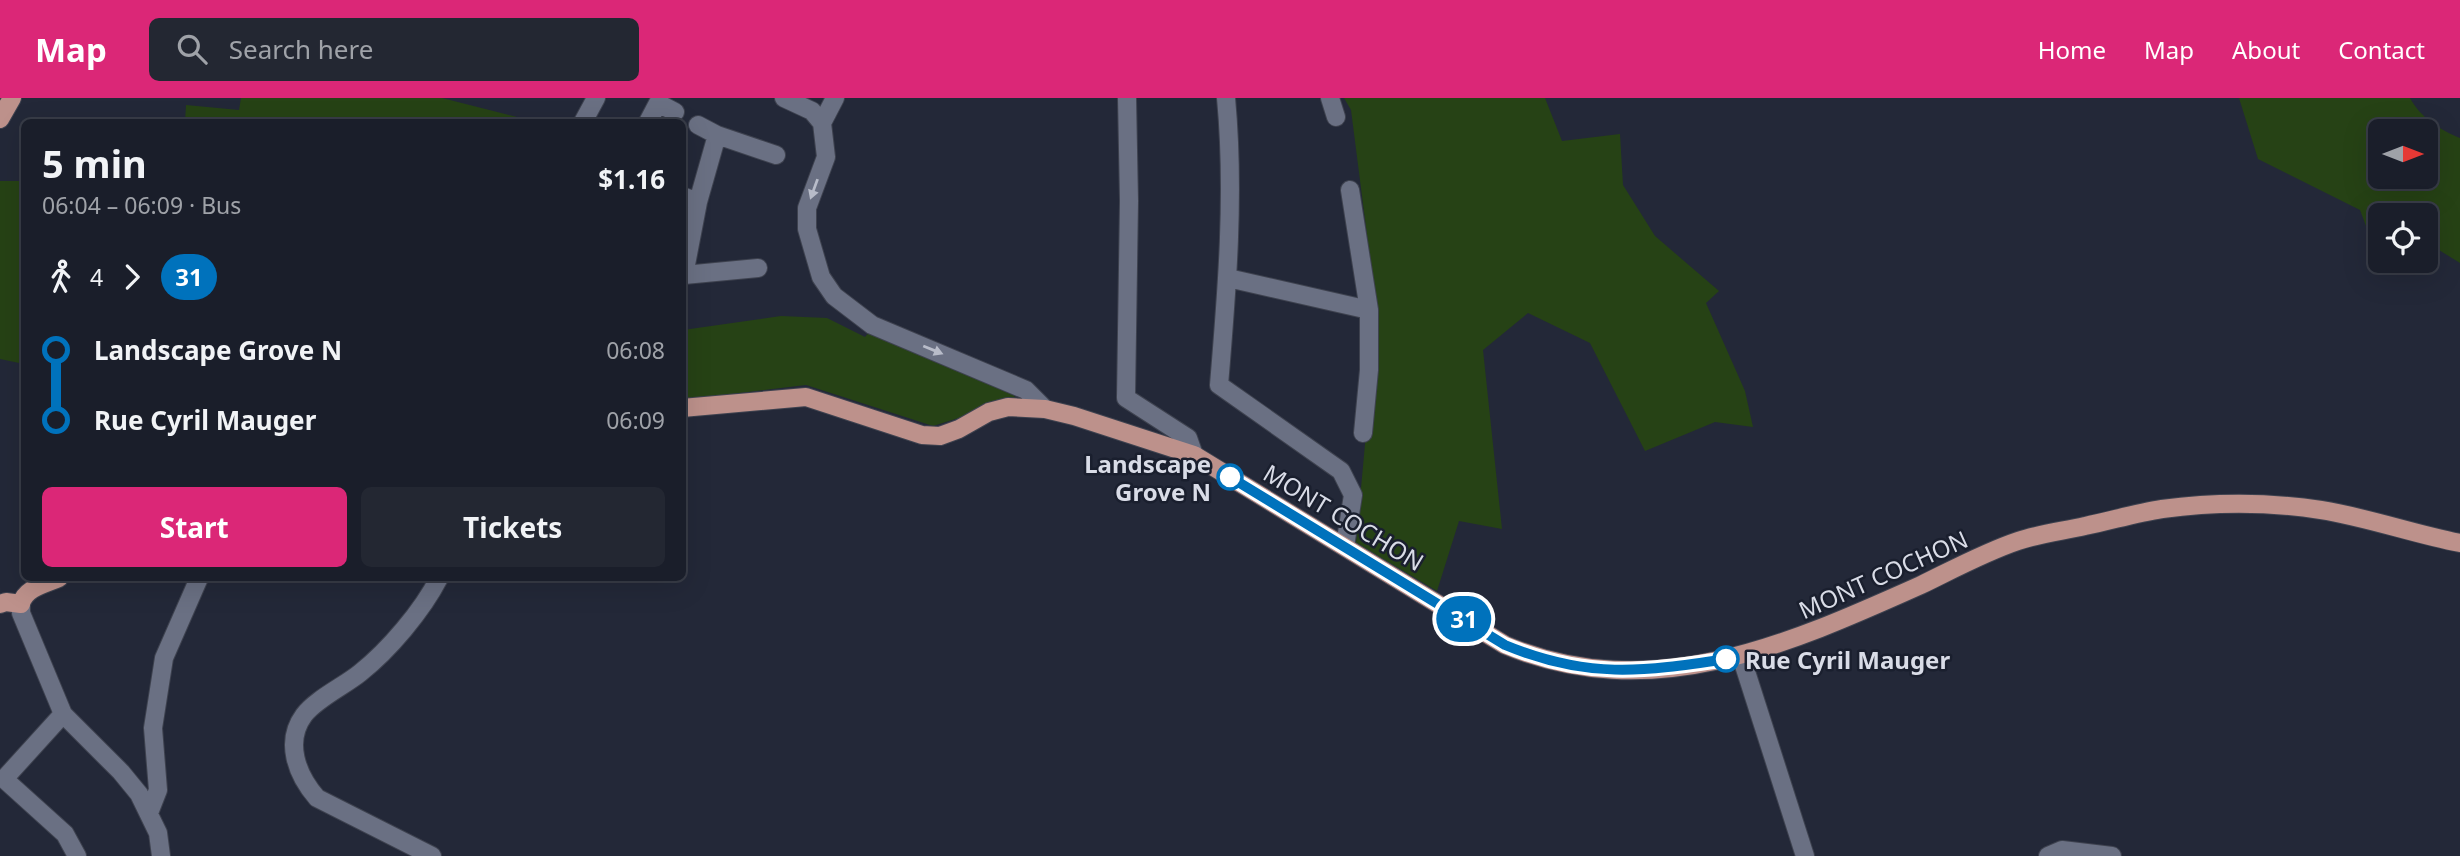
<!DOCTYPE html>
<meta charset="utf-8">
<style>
:root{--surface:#1a1e2a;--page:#232732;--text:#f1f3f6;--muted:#9fa2a8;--line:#383c47;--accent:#db2777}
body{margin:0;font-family:"Noto Sans",sans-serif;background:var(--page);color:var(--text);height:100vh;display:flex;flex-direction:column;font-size:26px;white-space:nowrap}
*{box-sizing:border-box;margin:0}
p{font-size:23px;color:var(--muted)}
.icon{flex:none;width:38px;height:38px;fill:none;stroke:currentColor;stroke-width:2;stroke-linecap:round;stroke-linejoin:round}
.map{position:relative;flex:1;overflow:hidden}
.details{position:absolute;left:21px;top:21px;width:665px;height:462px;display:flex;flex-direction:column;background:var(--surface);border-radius:10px;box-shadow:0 7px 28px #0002,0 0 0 2px var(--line)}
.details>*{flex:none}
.badge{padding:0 14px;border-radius:23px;font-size:24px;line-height:46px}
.needle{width:46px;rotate:90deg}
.tools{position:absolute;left:2368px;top:21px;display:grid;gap:14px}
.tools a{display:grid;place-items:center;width:70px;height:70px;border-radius:10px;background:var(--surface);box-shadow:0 7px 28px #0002,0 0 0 2px var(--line);font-size:35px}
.map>.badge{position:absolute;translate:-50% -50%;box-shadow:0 0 0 4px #fff}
.legs{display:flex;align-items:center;gap:10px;height:77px;padding:0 21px;font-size:23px}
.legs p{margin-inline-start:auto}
.summary{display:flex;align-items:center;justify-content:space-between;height:119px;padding:0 21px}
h1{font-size:38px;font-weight:700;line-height:52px}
.action{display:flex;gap:14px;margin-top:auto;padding:14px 21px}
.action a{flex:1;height:80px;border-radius:10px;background:var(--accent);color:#fff;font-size:28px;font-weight:700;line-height:80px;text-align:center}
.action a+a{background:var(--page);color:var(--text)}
ul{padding:0 21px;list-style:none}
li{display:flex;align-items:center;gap:24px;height:70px;font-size:26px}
li i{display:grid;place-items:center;width:10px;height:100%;margin:0 9px;background:currentColor}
li i::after{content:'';width:18px;height:18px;margin:-9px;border:5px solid;border-radius:50%;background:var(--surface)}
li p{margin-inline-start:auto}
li:first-child i{background:linear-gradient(#0000 50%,currentColor 0)}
li:last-child i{background:linear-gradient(currentColor 50%,#0000 0)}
header{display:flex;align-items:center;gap:42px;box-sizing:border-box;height:98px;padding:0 35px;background:var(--accent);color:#fff}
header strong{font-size:33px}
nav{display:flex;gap:38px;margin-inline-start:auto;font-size:24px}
.search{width:490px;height:63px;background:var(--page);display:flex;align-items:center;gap:18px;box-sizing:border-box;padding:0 24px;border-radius:10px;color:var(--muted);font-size:26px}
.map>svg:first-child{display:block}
.green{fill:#264215;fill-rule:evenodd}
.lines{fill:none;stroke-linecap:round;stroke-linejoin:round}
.minor-casing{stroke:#3e424f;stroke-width:20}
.major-casing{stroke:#3e424f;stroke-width:20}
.minor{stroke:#6a7083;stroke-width:18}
.major{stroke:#bd918b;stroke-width:18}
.oneway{fill:#b8bcc9}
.line-1-casing{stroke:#fff;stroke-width:16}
.line-1{stroke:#0072bc;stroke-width:10}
.stop-1-dot{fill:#fff;stroke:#0072bc;stroke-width:3.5}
.labels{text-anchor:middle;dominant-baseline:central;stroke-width:5;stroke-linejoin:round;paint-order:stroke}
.stop-label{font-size:24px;font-weight:bold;fill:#d9dce7;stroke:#1a1f2e;text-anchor:end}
.street-label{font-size:24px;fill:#d9dce7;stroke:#1a1f2e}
</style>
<header>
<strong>Map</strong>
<div class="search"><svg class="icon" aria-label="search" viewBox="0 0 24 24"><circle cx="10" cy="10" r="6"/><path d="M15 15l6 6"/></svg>Search here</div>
<nav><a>Home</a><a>Map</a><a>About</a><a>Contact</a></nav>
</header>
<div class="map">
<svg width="2460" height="758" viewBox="0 0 2460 758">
<rect width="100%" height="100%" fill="#232838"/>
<path class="green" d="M241 0H442L537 24H185L186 7 239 12Z
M1344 0H1545L1562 43 1620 36 1623 87 1655 138 1719 193 1706 205 1745 293 1753 329 1715 324 1645 353 1590 245 1528 215 1483 252 1502 431 1459 423 1437 493 1356 445 1377 215 1351 12Z
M2239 0H2410C2420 19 2440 32 2460 40V165L2426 144V117H2380V132L2366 128 2360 112 2258 61ZM2380 33H2426V79H2380Z
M0 83H24V266L0 261Z
M781 218 827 220 865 239 872 231 1011 293 1016 301 990 304 965 318 933 328 806 287 683 302V232Z"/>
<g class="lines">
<g class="minor-casing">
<path id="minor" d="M784 0 812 13 822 25 826 59 807 110V131L821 179 834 198 872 227 1026 292 1045 311
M1127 0 1129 103 1126 300 1188 340 1194 357
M1226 0C1235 95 1227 192 1219 287L1341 373 1353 397 1345 448
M1330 0 1336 19
M583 24 596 0
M648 24 658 5 675 14
M822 25 835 0
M698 27 717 37
M1350 92 1369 212V272L1363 335
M682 98 698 104 684 177 758 170
M698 104 717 37 776 57
M1228 180 1369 212
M21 506V515L63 616 121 674 139 696 158 735 161 758
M1741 558 1805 758
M63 616 4 681 65 736 77 758
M149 715 158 692 153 630 164 560 199 480
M432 758 317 700C297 677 284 644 304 617 316 601 344 588 360 575 389 552 422 513 439 480
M2048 758 2062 752 2112 758"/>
</g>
<g class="major-casing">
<path id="major" d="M0 21 12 0
M682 310 806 299 922 337 940 338 959 331 989 314 1008 309 1045 311 1074 318 1194 357 1505 547C1651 608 1787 547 1921 487 1952 472 1985 454 2018 443 2039 436 2063 433 2085 428 2110 423 2136 415 2162 411 2214 404 2269 404 2321 412 2366 419 2414 436 2460 445
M0 506 6 504 21 506C25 490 45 486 59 480"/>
</g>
<use href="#minor" class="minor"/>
<use href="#major" class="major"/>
</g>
<defs><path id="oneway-solid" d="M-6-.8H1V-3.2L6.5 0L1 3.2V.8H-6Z" transform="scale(1.75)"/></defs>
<g class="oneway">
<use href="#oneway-solid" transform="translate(814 91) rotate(110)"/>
<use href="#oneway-solid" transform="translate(933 252) rotate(22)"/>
</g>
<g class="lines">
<g class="line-1-casing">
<path id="line-1" d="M1230 379 1505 547C1587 581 1642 574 1726 561"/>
</g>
<use href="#line-1" class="line-1"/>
</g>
<g class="stop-1-dot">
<circle cx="1230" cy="379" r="12"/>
<circle cx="1726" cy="561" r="12"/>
</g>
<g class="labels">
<g class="stop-label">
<text x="1211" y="365">Landscape<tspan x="1211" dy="28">Grove N</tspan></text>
<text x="1745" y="561" text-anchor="start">Rue Cyril Mauger</text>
</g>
<g class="street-label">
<text transform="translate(1344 419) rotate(31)">MONT COCHON</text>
<text transform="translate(1883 476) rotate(-24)">MONT COCHON</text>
</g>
</g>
</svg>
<div class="tools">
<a><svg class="needle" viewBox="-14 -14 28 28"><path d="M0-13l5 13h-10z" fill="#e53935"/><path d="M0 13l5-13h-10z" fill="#9fa2a8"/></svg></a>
<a><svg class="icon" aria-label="locate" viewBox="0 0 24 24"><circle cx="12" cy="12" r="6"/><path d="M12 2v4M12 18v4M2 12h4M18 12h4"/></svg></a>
</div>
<b class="badge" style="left:1464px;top:521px;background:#0072bc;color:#fff">31</b>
<section class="details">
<div class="summary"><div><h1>5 min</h1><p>06:04 – 06:09 · Bus</p></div><b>$1.16</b></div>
<div class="legs"><svg class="icon" aria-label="walk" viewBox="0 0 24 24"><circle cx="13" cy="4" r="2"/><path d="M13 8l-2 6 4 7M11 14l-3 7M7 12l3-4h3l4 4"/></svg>4<svg class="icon" aria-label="forward" viewBox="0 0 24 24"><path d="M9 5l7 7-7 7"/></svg><b class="badge" style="background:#0072bc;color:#fff">31</b></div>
<ul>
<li><i style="color:#0072bc"></i><b>Landscape Grove N</b><p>06:08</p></li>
<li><i style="color:#0072bc"></i><b>Rue Cyril Mauger</b><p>06:09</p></li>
</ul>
<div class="action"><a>Start</a><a>Tickets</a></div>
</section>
</div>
